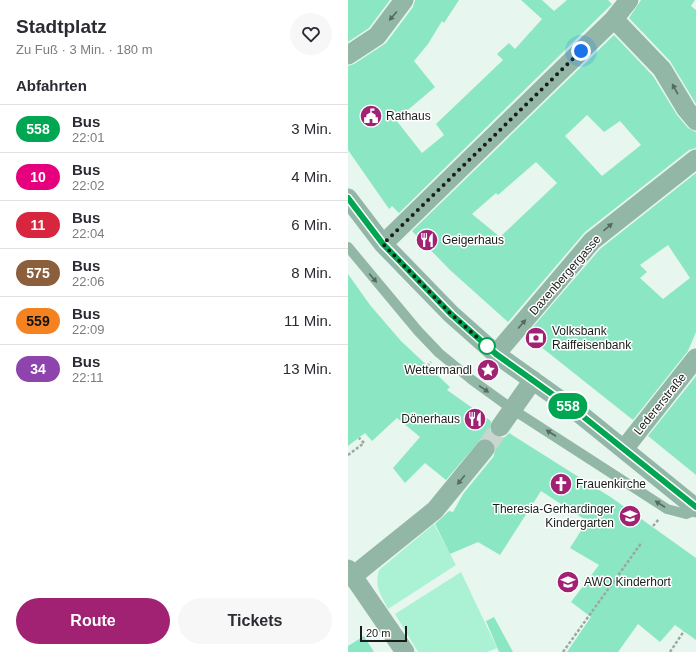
<!DOCTYPE html>
<html lang="de">
<meta charset="utf-8">
<style>
:root{--surface:#fff;--page:#f7f7f7;--text:#2b2b33;--muted:#7c7c81;--line:#e1e1e2;--accent:#a12173}
body{margin:0;font-family:Arial,sans-serif;background:var(--page);color:var(--text);height:100vh;display:flex;flex-direction:column;font-size:15px;white-space:nowrap}
*{box-sizing:border-box;margin:0}
p{font-size:13px;color:var(--muted)}
.icon{flex:none;width:22px;height:22px;fill:none;stroke:currentColor;stroke-width:2;stroke-linecap:round;stroke-linejoin:round}
.map{position:relative;flex:1;overflow:hidden}
.details{display:flex;flex-direction:column;background:var(--surface);width:348px}
.details>*{flex:none}
.badge{padding:0 8px;border-radius:13px;font-size:14px;line-height:26px}
.scale{position:absolute;left:12px;bottom:10px;width:47px;box-sizing:border-box;padding-left:4px;border:2px solid #181d1b;border-top:0;font-size:11px;line-height:14px;white-space:nowrap;color:#181d1b;-webkit-text-stroke:3px #fff;paint-order:stroke}
.you{position:absolute;width:20px;height:20px;margin:-10px;border:3px solid #fff;border-radius:50%;background:#1a73e8;box-shadow:0 0 0 6px #1a73e833}
.map>.badge{position:absolute;translate:-50% -50%;box-shadow:0 0 0 2px #fff}
h2{padding:0 16px;font-size:15px;line-height:36px}
.round{display:grid;place-items:center;flex:none;width:42px;height:42px;border-radius:21px;background:var(--page)}
.head{display:flex;align-items:center;justify-content:space-between;height:68px;padding:0 16px}
h1{font-size:19px;font-weight:800;line-height:30px}
.action{display:flex;gap:8px;margin-top:auto;padding:8px 16px}
.action a{flex:1;height:46px;border-radius:24px;background:var(--accent);color:#fff;font-size:16px;font-weight:800;line-height:46px;text-align:center}
.action a+a{background:var(--page);color:var(--text)}
ul{padding:0;list-style:none}
li{display:flex;align-items:center;gap:12px;height:48px;padding:0 16px;border-top:1px solid var(--line)}
li div{flex:1}
li b{display:block;font-size:15px}
li em{font-style:normal}
li .badge{min-width:44px;font-weight:700;text-align:center}
main{display:flex;flex:1;min-height:0}
.map>svg:first-child{display:block}
.green{fill:#abf2d5}
.building{fill:#8be7c3;fill-rule:evenodd}
.lines{fill:none;stroke-linecap:round;stroke-linejoin:round}
.street-tunnel{stroke:#c9d5d0;stroke-width:19;stroke-dasharray:19 10;stroke-linecap:butt}
.path{stroke:#9ca7a2;stroke-width:2.5;stroke-dasharray:3 2;stroke-linecap:butt}
.lane{stroke:#92b7a7;stroke-width:10}
.street{stroke:#92b7a7;stroke-width:19}
.oneway{fill:#556a61}
.line-casing{stroke:#fff;stroke-width:9}
.line{stroke:#00a651;stroke-width:6}
.walk{stroke:#181d1b;stroke-width:4;stroke-dasharray:0 7.2}
.stop-dot{fill:#fff;stroke:#00a651;stroke-width:2}
.labels{text-anchor:middle;dominant-baseline:central;stroke-width:3;stroke-linejoin:round;paint-order:stroke}
.poi-label{font-size:12px;fill:#181d1b;stroke:#fff;text-anchor:start}
.street-label{font-size:12px;fill:#181d1b;stroke:#fff}
</style>
<main>
<section class="details">
<div class="head"><div><h1>Stadtplatz</h1><p>Zu Fuß · 3 Min. · 180 m</p></div><a class="round"><svg class="icon" aria-label="heart" viewBox="0 0 24 24"><path d="M12 20l-8-8c-3-5 5-10 8-4 3-6 11-1 8 4z"/></svg></a></div>
<h2>Abfahrten</h2>
<ul>
<li><span class="badge" style="background:#00a651;color:#fff">558</span><div><b>Bus</b><p>22:01</p></div><em>3 Min.</em></li>
<li><span class="badge" style="background:#e6007e;color:#fff">10</span><div><b>Bus</b><p>22:02</p></div><em>4 Min.</em></li>
<li><span class="badge" style="background:#d7263d;color:#fff">11</span><div><b>Bus</b><p>22:04</p></div><em>6 Min.</em></li>
<li><span class="badge" style="background:#8b5e3c;color:#fff">575</span><div><b>Bus</b><p>22:06</p></div><em>8 Min.</em></li>
<li><span class="badge" style="background:#f58220;color:#111">559</span><div><b>Bus</b><p>22:09</p></div><em>11 Min.</em></li>
<li><span class="badge" style="background:#8e44ad;color:#fff">34</span><div><b>Bus</b><p>22:11</p></div><em>13 Min.</em></li>
</ul>
<div class="action"><a>Route</a><a>Tickets</a></div>
</section>
<div class="map">
<svg width="348" height="652" viewBox="0 0 348 652">
<rect width="100%" height="100%" fill="#e8f6f0"/>
<path class="green" d="M86 524 108 565 40 609C33 594 26 588 31 570Z
M113 572 149 648 139 652H70L47 614Z"/>
<path class="building" d="M0 0H42L21 28 0 42Z
M67 0H111L96 23 94 21 80 44 66 61 87 87 48 120 74 153 96 135 88 124 155 60 149 54 161 43 167 49 194 19 173 0H194L206 11 219 0H260L264 4 51 213 44 206 41 209 0 150V66L6 64 38 43 65 7Z
M293 0H347L343 6 348 10V104L322 61 281 18Z
M266 35 305 76 329 115 340 128 348 132V148L341 150 237 232 160 322 102 270 64 231ZM239 115 256 132 272 121 293 145 254 176 217 136ZM188 162 209 183 152 237 124 214 148 193 150 195Z
M348 173V332L340 351 285 420 178 335 252 249ZM320 245 342 278 315 299 292 278 299 272 292 265Z
M0 274 22 305 53 341 102 387 99 390 143 421 142 431 145 436 151 438 157 437 161 433 264 498 348 558V640L327 625 312 642 290 624 270 652H219L243 617 223 602 251 565 222 548 239 521 193 491 152 555 130 542 102 554 87 524 101 511 105 512 115 494 146 456 147 446 144 441 139 438 133 439 98 480 77 463 57 483 45 468 72 437 49 418 24 441 17 433 0 446Z
M348 376V475L300 436Z
M146 617 165 652H151L138 621Z
M16 636 26 652H0V646Z"/>
<g class="lines">
<path class="street-tunnel" d="M137 449 152 427"/>
<path class="path" d="M79 366 83 362
M0 455 16 443 11 438
M305 526 311 519
M215 652 294 542
M322 652 336 631"/>
<path class="lane" d="M0 247 70 331 91 353 124 380 164 409 319 509 338 514 348 510"/>
<path class="street" d="M266 19 314 69 338 109 348 121
M0 55 29 36 56 0
M0 198 35 244 103 314 148 354 232 414 348 508
M35 244 266 19 281 0
M148 354 244 241 348 159
M152 427 185 380
M276 449 348 358
M0 569 57 652
M5 576 87 510 137 449"/>
</g>
<defs><path id="oneway-solid" d="M-6-.8H1V-3.2L6.5 0L1 3.2V.8H-6Z"/></defs>
<g class="oneway">
<use href="#oneway-solid" transform="translate(45 16) rotate(130)"/>
<use href="#oneway-solid" transform="translate(327 89) rotate(-119)"/>
<use href="#oneway-solid" transform="translate(260 227) rotate(-40)"/>
<use href="#oneway-solid" transform="translate(25 278) rotate(50)"/>
<use href="#oneway-solid" transform="translate(174 324) rotate(-49)"/>
<use href="#oneway-solid" transform="translate(136 389) rotate(35)"/>
<use href="#oneway-solid" transform="translate(203 433) rotate(-147)"/>
<use href="#oneway-solid" transform="translate(113 480) rotate(129)"/>
<use href="#oneway-solid" transform="translate(312 504) rotate(-147)"/>
</g>
<g class="lines">
<g class="line-casing">
<path id="line" d="M0 198 35 244 103 314 148 354 232 414 348 507"/>
</g>
<use href="#line" class="line"/>
<path class="walk" d="M139 346 103 314 35 244 233 51"/>
</g>
<defs>
<g id="civic-disc" transform="scale(1.15)"><circle r="9.5" fill="#a12173" stroke="#fff"/><path d="M-.6-6.5H3V-4.5H.6V-3L4-1V1h2V6H-6V1h2V-1L-.6-3ZM-1.2 2.5V6h2.4V2.5Z" fill="#fff"/></g>
<g id="restaurant-disc" transform="scale(1.15)"><circle r="9.5" fill="#a12173" stroke="#fff"/><path d="M-5-6h1v4h1v-4h1v4h1v-4h1v5L-1.5 .5V6h-2V.5L-5-1ZM5-6V6H3V1.5H1.5Q1.5-4 5-6Z" fill="#fff"/></g>
<g id="bank-disc" transform="scale(1.15)"><circle r="9.5" fill="#a12173" stroke="#fff"/><path d="M-6-4H6V4H-6ZM0-2.3a2.3 2.3 0 1 0 0 4.6a2.3 2.3 0 1 0 0-4.6Z" fill="#fff"/></g>
<g id="sight-disc" transform="scale(1.15)"><circle r="9.5" fill="#a12173" stroke="#fff"/><path d="M0-6L1.8-2.2L6-1.7L2.9 1.2L3.7 5.4L0 3.3L-3.7 5.4L-2.9 1.2L-6-1.7L-1.8-2.2Z" fill="#fff"/></g>
<g id="church-disc" transform="scale(1.15)"><circle r="9.5" fill="#a12173" stroke="#fff"/><path d="M-1.2-6h2.4v3.5h3.3v2.4h-3.3V6h-2.4V-.1h-3.3v-2.4h3.3Z" fill="#fff"/></g>
<g id="school-disc" transform="scale(1.15)"><circle r="9.5" fill="#a12173" stroke="#fff"/><path d="M0-5L7-2L0 1L-7-2ZM-4 1L0 2.5L4 1V4Q0 6-4 4Z" fill="#fff"/></g>
</defs>
<g fill-rule="evenodd">
<use href="#civic-disc" x="23" y="116"/>
<use href="#restaurant-disc" x="79" y="240"/>
<use href="#bank-disc" x="188" y="338"/>
<use href="#sight-disc" x="140" y="370"/>
<use href="#restaurant-disc" x="127" y="419"/>
<use href="#church-disc" x="213" y="484"/>
<use href="#school-disc" x="282" y="516"/>
<use href="#school-disc" x="220" y="582"/>
</g>
<circle class="stop-dot" cx="139" cy="346" r="8"/>
<g class="labels">
<g class="poi-label">
<text x="38" y="116">Rathaus</text>
<text x="94" y="240">Geigerhaus</text>
<text x="204" y="331">Volksbank<tspan x="204" dy="14">Raiffeisenbank</tspan></text>
<text x="124" y="370" text-anchor="end">Wettermandl</text>
<text x="112" y="419" text-anchor="end">Dönerhaus</text>
<text x="228" y="484">Frauenkirche</text>
<text x="266" y="509" text-anchor="end">Theresia-Gerhardinger<tspan x="266" dy="14">Kindergarten</tspan></text>
<text x="236" y="582">AWO Kinderhort</text>
</g>
<g class="street-label">
<text transform="translate(217 275) rotate(-49)">Daxenbergergasse</text>
<text transform="translate(312 404) rotate(-51)">Ledererstraße</text>
</g>
</g>
</svg>
<div class="scale">20 m</div>
<div class="you" style="left:233px;top:51px"></div>
<b class="badge" style="left:220px;top:406px;background:#00a651;color:#fff">558</b>
</div>
</main>
